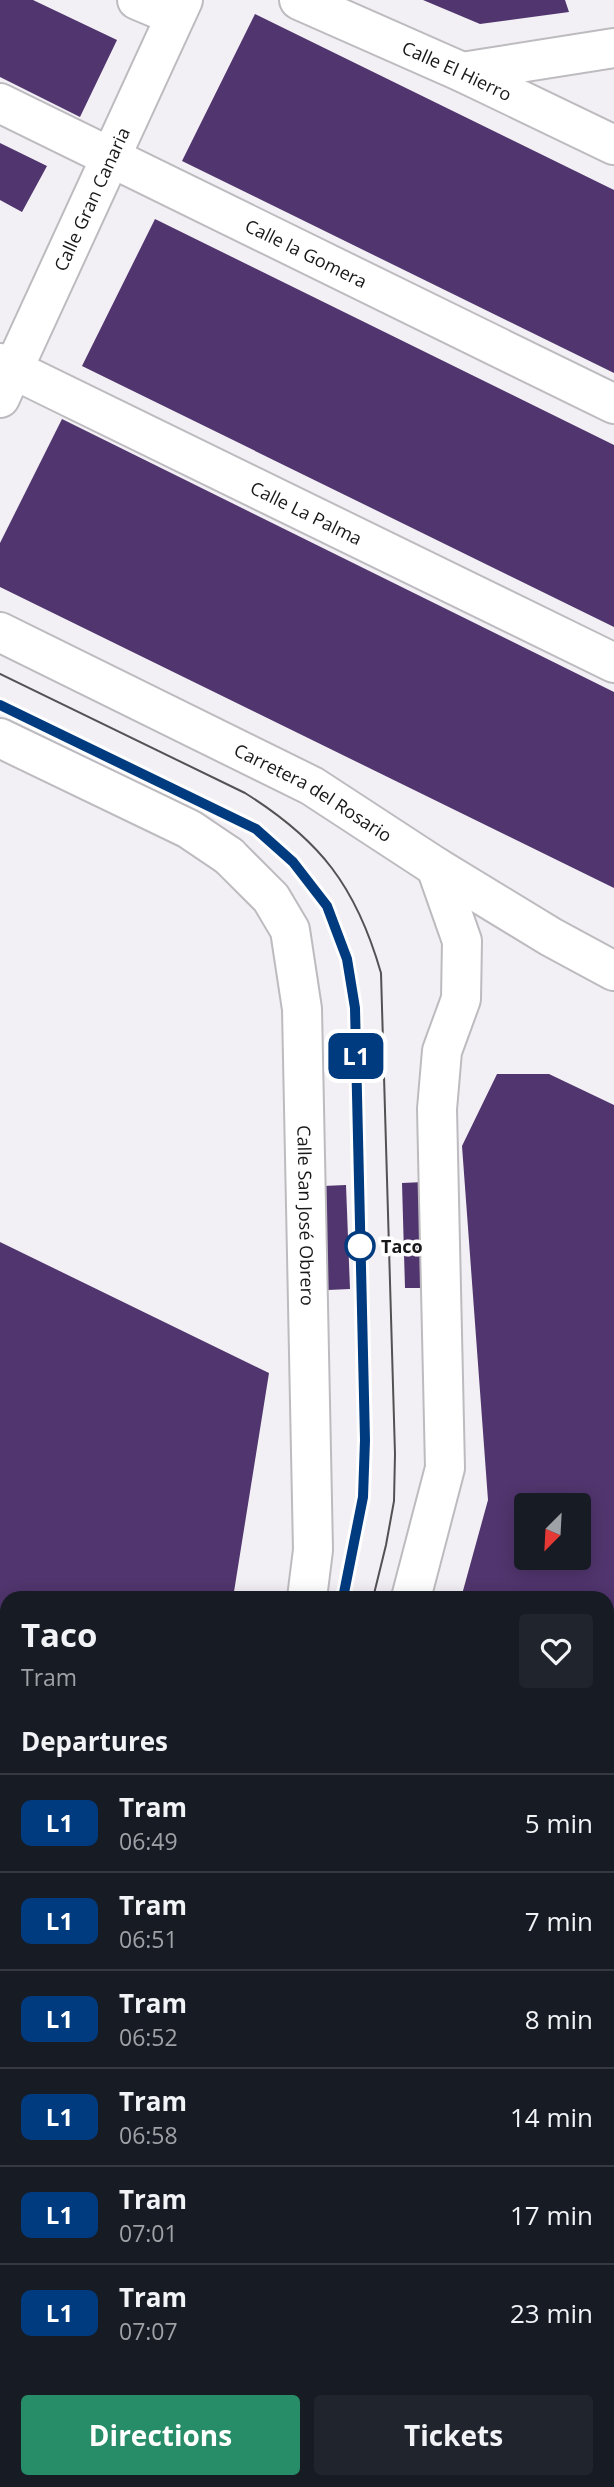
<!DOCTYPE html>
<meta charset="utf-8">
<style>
:root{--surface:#171b24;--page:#20242c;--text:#f1f3f6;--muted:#9ea1a6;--line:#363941;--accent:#278d68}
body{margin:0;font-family:"Open Sans",sans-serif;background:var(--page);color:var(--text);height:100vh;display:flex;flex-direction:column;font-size:26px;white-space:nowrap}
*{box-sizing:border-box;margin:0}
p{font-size:23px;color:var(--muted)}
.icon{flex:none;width:38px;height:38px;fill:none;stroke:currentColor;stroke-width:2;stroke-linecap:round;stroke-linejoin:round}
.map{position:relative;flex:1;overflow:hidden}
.sheet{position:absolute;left:0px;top:1591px;width:614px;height:898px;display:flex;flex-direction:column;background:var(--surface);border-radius:21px 21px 0 0;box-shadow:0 4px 18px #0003}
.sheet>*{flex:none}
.badge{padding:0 14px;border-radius:10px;font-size:24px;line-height:46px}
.needle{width:46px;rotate:204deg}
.controls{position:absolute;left:514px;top:1493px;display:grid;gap:14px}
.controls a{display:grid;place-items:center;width:77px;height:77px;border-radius:7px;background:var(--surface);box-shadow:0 4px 18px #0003;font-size:35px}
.map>.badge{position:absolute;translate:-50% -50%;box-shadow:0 0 0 4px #fff}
h2{padding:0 21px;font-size:26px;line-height:63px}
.round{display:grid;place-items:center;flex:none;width:74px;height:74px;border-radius:7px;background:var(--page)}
.overview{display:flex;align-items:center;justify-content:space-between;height:119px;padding:0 21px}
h1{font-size:33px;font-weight:700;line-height:52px}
.action{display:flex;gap:14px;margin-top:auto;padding:14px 21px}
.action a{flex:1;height:80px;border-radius:7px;background:var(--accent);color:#fff;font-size:28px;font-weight:700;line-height:80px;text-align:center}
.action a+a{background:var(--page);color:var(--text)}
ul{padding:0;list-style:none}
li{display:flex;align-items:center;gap:21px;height:98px;padding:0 21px;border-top:2px solid var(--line)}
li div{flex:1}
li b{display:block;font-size:26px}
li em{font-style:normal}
li .badge{min-width:77px;font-weight:700;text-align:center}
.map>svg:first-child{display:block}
.green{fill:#afe5cc}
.building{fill:#51356e;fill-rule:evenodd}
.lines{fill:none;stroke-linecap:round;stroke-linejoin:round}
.pedestrian-casing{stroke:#bdbbbf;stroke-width:42}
.minor-casing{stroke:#bdbbbf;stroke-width:42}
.secondary-casing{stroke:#bdbbbf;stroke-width:42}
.pedestrian{stroke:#fff;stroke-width:38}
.minor{stroke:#fff;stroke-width:38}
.secondary{stroke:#fff;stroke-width:38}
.tram{stroke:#525153;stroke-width:2}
.line-casing{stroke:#fff;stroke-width:16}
.line{stroke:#003b80;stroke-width:10}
.stop-dot{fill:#fff;stroke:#003b80;stroke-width:3.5}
.labels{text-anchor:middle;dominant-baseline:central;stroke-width:7;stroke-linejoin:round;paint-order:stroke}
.street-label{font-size:18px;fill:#181719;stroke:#fff}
.stop-label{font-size:18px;font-weight:bold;fill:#181719;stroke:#fff;text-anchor:start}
</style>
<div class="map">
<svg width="614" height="2487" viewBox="0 0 614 2487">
<rect width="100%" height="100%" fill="#f2f0f4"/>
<path class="green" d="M0 1993 7 1994V2482H39L38 2487H0Z"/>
<path class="building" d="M0 0H33L117 40 80 117 0 77Z
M423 0H565L569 12 480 24Z
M255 14 614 190V373L182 161Z
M0 143 47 166 22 212 0 200Z
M155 219 614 445V627L82 366Z
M62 419 614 692V888L0 587V543Z
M497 1074H549L614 1105V2065L608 2078 614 2081V2431L607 2428V1598H461L488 1500 462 1146ZM527 1505H579V1558H527Z
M424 1182 425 1288H405L402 1183Z
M346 1185 350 1289 328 1290 323 1186Z
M0 1242 269 1373 233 1598H7V1808L5 1813 0 1810Z"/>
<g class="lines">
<g class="pedestrian-casing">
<path id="pedestrian" d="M0 2130 7 2132"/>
</g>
<g class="minor-casing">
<g id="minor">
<path d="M137 0 175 16"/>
<path id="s1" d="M299 0 462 72 614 145"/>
<path d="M462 72 614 48"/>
<path id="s2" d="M0 103 614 404"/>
<path id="s3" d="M0 363 614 663"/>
<path id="s4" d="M0 398 183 0"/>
<path id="s5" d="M229 856 271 898 290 930 302 1009 313 1550 307 1598"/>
<path d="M411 1598 445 1468 437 1109 442 1051 461 999 462 941 436 867"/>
<path d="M119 2487 120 2482"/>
<path d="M224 2487V2482"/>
</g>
</g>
<g class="secondary-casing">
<g id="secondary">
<path id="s6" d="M0 632 312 786 436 867 551 937 614 971"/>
<path d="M0 738 189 829 229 856"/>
</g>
</g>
<use href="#pedestrian" class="pedestrian"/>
<use href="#minor" class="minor"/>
<use href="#secondary" class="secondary"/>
<path class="tram" d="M0 674 245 793C320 840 356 886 381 973L395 1454 394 1501 386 1545 373 1598
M0 705 256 829 293 862 327 907 347 959 355 1008 365 1439 363 1498 343 1598
M158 2487 159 2482
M192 2487V2482"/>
</g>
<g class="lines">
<g class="line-casing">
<path id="line" d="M0 705 256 829 293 862 327 906 347 959 355 1008 365 1440 363 1497 343 1598"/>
</g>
<use href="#line" class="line"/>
</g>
<circle class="stop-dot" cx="360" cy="1246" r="14"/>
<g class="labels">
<g class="street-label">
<text stroke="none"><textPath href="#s1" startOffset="173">Calle El Hierro</textPath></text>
<text stroke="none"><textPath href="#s4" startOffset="219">Calle Gran Canaria</textPath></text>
<text stroke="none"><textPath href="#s2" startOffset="341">Calle la Gomera</textPath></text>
<text stroke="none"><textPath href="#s3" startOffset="341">Calle La Palma</textPath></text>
<text stroke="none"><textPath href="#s6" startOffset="352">Carretera del Rosario</textPath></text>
<text stroke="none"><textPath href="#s5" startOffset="383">Calle San José Obrero</textPath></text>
</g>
<g class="stop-label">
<text x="381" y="1246">Taco</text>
</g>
</g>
</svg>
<div class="controls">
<a><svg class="needle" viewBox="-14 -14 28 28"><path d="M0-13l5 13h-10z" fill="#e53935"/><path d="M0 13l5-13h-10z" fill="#9ea1a6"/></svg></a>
</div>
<b class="badge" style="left:356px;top:1056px;background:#003b80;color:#fff">L1</b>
<section class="sheet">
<div class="overview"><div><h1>Taco</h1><p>Tram</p></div><a class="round"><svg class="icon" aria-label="heart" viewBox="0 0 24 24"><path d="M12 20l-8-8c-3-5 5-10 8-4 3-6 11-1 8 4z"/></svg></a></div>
<h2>Departures</h2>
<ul>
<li><span class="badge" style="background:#003b80;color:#fff">L1</span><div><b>Tram</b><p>06:49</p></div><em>5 min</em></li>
<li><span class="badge" style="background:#003b80;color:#fff">L1</span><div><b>Tram</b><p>06:51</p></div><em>7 min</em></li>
<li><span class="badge" style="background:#003b80;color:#fff">L1</span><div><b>Tram</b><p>06:52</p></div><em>8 min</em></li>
<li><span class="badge" style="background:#003b80;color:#fff">L1</span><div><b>Tram</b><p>06:58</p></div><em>14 min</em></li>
<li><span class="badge" style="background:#003b80;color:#fff">L1</span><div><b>Tram</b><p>07:01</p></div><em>17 min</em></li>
<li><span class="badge" style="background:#003b80;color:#fff">L1</span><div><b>Tram</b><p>07:07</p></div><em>23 min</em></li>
</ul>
<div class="action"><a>Directions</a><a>Tickets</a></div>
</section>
</div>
